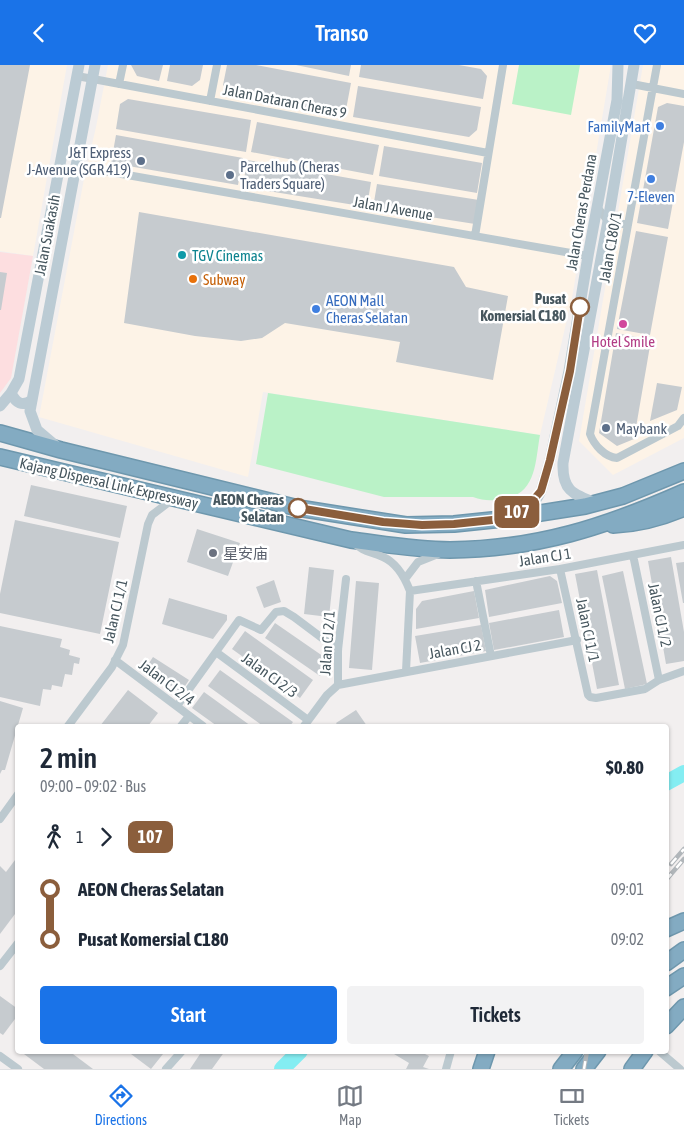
<!DOCTYPE html>
<meta charset="utf-8">
<style>
:root{--surface:#fff;--page:#f2f2f3;--text:#1f2937;--muted:#747a83;--line:#e0e1e3;--accent:#1a73e8}
body{margin:0;font-family:"Asap Condensed","Noto Sans SC",sans-serif;background:var(--page);color:var(--text);height:100vh;display:flex;flex-direction:column;font-size:19px;white-space:nowrap}
*{box-sizing:border-box;margin:0}
p{font-size:16px;color:var(--muted)}
.icon{flex:none;width:28px;height:28px;fill:none;stroke:currentColor;stroke-width:2;stroke-linecap:round;stroke-linejoin:round}
.map{position:relative;flex:1;overflow:hidden}
.details{position:absolute;left:15px;top:659px;width:654px;height:330px;display:flex;flex-direction:column;background:var(--surface);border-radius:5px;box-shadow:0 1px 4px #0004}
.details>*{flex:none}
.badge{padding:0 10px;border-radius:8px;font-size:18px;line-height:32px}
.map>.badge{position:absolute;translate:-50% -50%;box-shadow:0 0 0 2px #fff}
.legs{display:flex;align-items:center;gap:8px;height:55px;padding:0 25px;font-size:16px}
.legs p{margin-inline-start:auto}
.overview{display:flex;align-items:center;justify-content:space-between;height:85px;padding:0 25px}
h1{font-size:28px;font-weight:600;line-height:38px}
.cta{display:flex;gap:10px;margin-top:auto;padding:10px 25px}
.cta a{flex:1;height:58px;border-radius:5px;background:var(--accent);color:#fff;font-size:20px;font-weight:600;line-height:58px;text-align:center}
.cta a+a{background:var(--page);color:var(--text)}
ul{padding:0 25px;list-style:none}
li{display:flex;align-items:center;gap:18px;height:50px;font-size:19px}
li i{display:grid;place-items:center;width:8px;height:100%;margin:0 6px;background:currentColor}
li i::after{content:'';width:12px;height:12px;margin:-6px;border:4px solid;border-radius:50%;background:var(--surface)}
li p{margin-inline-start:auto}
li:first-child i{background:linear-gradient(#0000 50%,currentColor 0)}
li:last-child i{background:linear-gradient(currentColor 50%,#0000 0)}
header{display:flex;justify-content:space-between;align-items:center;height:65px;padding:0 25px;background:var(--accent);color:#fff;font-size:22px;font-weight:600}
.tab-bar{display:flex;justify-content:space-around;align-items:center;height:70px;border-top:1px solid var(--line);background:var(--surface);font-size:14px;color:var(--muted)}
.tab-bar a{display:grid;justify-items:center;gap:2px}
.tab-bar .active{color:var(--accent)}
.map>svg:first-child{display:block}
.commercial{fill:#fdf3e7}
.medical{fill:#fddee0}
.green{fill:#baf2c7}
.lines{fill:none;stroke-linecap:round;stroke-linejoin:round}
.river{stroke:#84edf2;stroke-width:16}
.building{fill:#c6cbcf}
.highway-casing{stroke:#6e97ad;stroke-width:18}
.street{stroke:#bcc9cf;stroke-width:8}
.secondary{stroke:#bbcbd4;stroke-width:11}
.highway{stroke:#83abc2;stroke-width:15}
.rail-casing{stroke:#b1b6ba;stroke-width:4.5}
.rail{stroke:#fff;stroke-width:2.5;stroke-dasharray:8;stroke-linecap:butt}
.line-1-casing{stroke:#fff;stroke-width:11}
.line-1{stroke:#8b5e3c;stroke-width:8}
.shop-dot{fill:#3f7fe0;stroke:#fff;stroke-width:2}
.service-dot{fill:#5c6f8a;stroke:#fff;stroke-width:2}
.culture-dot{fill:#0f9aa8;stroke:#fff;stroke-width:2}
.food-dot{fill:#e8710a;stroke:#fff;stroke-width:2}
.stop-1-dot{fill:#fff;stroke:#8b5e3c;stroke-width:2.5}
.hotel-dot{fill:#d1479c;stroke:#fff;stroke-width:2}
.worship-dot{fill:#6b7280;stroke:#fff;stroke-width:2}
.labels{text-anchor:middle;dominant-baseline:central;stroke-width:5;stroke-linejoin:round;paint-order:stroke}
.street-label{font-size:15px;fill:#46565e;stroke:#fff}
.shop-label{font-size:15px;fill:#366cbe;stroke:#fff;text-anchor:end}
.service-label{font-size:15px;fill:#4e5e75;stroke:#fff;text-anchor:start}
.culture-label{font-size:15px;fill:#0d838f;stroke:#fff;text-anchor:start}
.food-label{font-size:15px;fill:#c56008;stroke:#fff;text-anchor:start}
.stop-label{font-size:15px;font-weight:bold;fill:#46565e;stroke:#fff;text-anchor:end}
.hotel-label{font-size:15px;fill:#b23c85;stroke:#fff}
.worship-label{font-size:15px;fill:#5b616d;stroke:#fff;text-anchor:start}
</style>
<header><svg class="icon" aria-label="back" viewBox="0 0 24 24"><path d="M15 5l-7 7 7 7"/></svg>Transo<svg class="icon" aria-label="heart" viewBox="0 0 24 24"><path d="M12 20l-8-8c-3-5 5-10 8-4 3-6 11-1 8 4z"/></svg></header>
<div class="map">
<svg width="684" height="1004" viewBox="0 0 684 1004">
<rect width="100%" height="100%" fill="#f2efef"/>
<path class="commercial" d="M0 0H67L33 191 0 186Z
M108 0H611L572 233 540 370 263 327 248 412 39 352 84 114 96 62Z
M643 0H684V373L613 410 579 376Z"/>
<path class="medical" d="M0 187 33 191 11 313 0 328Z"/>
<path class="green" d="M519 0H580L571 50 512 39Z
M268 328 540 370C535 397 537 429 503 434 491 436 484 436 473 432H384L256 399Z"/>
<g class="lines">
<path class="river" d="M666 718 684 708
M282 1004 300 986"/>
</g>
<path class="building" d="M0 0H30L1 153H0Z
M131 0H163L159 16 137 11Z
M170 0H203L200 15 192 21 167 16Z
M227 0H256L351 18 345 50 230 27 223 20Z
M296 0H351L349 11Z
M361 0H459L481 4 487 11 483 34 359 12Z
M358 21 481 42 477 65 469 72 353 52Z
M128 34 251 55 246 87 116 64 120 39Z
M667 38 684 41V77L668 164 637 158 658 42Z
M257 57 379 80 373 110 251 87Z
M116 70 243 93 238 120 111 98Z
M384 81 482 98 477 128 379 111Z
M247 95 371 117 367 142 243 122Z
M377 119 479 135 475 159 373 143Z
M139 147 454 202 466 222 508 231 493 315 396 297 400 277 285 258 262 273 241 276 195 271 124 258Z
M636 166 668 172 650 270 617 264Z
M0 207 7 208 1 245H0Z
M616 268 651 275 634 374 617 381 599 368Z
M657 318 682 322 677 345 650 356Z
M31 420 127 441 120 473 24 451Z
M15 455 119 477 100 569 0 548V529Z
M197 464 240 478 228 511 187 497Z
M671 492 684 567V596L666 599 648 496Z
M684 497V538H683L676 498Z
M309 502 334 505 329 552 304 549Z
M597 505 619 620 597 624 575 509Z
M623 506 647 619 625 624 602 511Z
M550 511 557 516 562 538 489 552 485 525Z
M274 515 281 537 264 543 256 522Z
M356 516 379 518 372 605 349 603Z
M474 526 479 553 416 564V544L422 536Z
M169 533 227 550V555L213 574 162 559Z
M559 545 564 572 494 585 489 558Z
M275 558 330 596 320 611 265 573Z
M481 560 486 586 420 598 415 571Z
M0 561 62 574 60 582 70 585 69 590 80 593 79 599 74 598 72 610 65 609 62 622 52 620 51 625 43 624 40 641 0 632Z
M245 566 313 615 300 633 232 584Z
M153 592 189 615 181 627 145 604Z
M220 605 293 657 290 661H263L208 621Z
M128 625 158 648 148 661H100Z
M204 627 251 661H217L192 643Z
M0 636 23 643 5 705H2L0 709Z
M356 645 367 661H338L336 658Z
M18 791V845L0 869V801L6 807Z
M0 931 18 944V950L3 970 0 968Z
M20 986H69L93 1004H44Z
M127 986H159L163 989 151 1004Z
M202 986H225L212 1004H190Z
M389 986H424L423 988 429 991 423 1002 429 1004H406L409 998Z"/>
<g class="lines">
<g class="highway-casing">
<path id="highway" d="M0 368 61 385 298 443 406 460 454 459 502 454 585 441 623 431 684 406
M0 392 351 475C383 479 417 485 450 485 537 484 605 462 684 427
M613 460C638 459 661 453 684 443
M666 864 684 856
M666 898 684 885
M666 923 684 911
M666 961 684 942
M481 1004 487 986
M561 1004 575 986
M584 1004 598 986
M632 1004 645 986"/>
</g>
<path class="street" d="M657 0 590 369C594 380 605 392 617 393L678 361 684 353
M77 11 488 88
M119 19 123 0
M632 19 684 29
M210 36 217 0
M76 101 588 191
M597 142 608 156 628 160
M475 171 503 0
M352 476C364 488 370 486 383 492 397 498 405 513 410 526L406 606
M633 490 659 615
M560 504 588 630 590 632 596 633 645 624 659 615 684 606
M405 514 418 497 438 489
M476 516 491 591
M410 526 560 504 684 480
M216 587 308 655
M115 595 203 661
M338 620 577 575
M177 641 239 555 261 565 276 547 284 546 294 552 338 585
M68 661 112 602 123 580 148 459 152 450 173 434
M181 661 189 651
M304 661 327 630 338 620V585L346 514
M0 754 18 729
M0 901 18 878
M659 986 680 1004
M0 991 18 1004
M166 1004 182 986
M446 1004 451 986"/>
<path class="secondary" d="M11 328C16 338 22 342 32 335
M0 341 11 328 19 314 79 0
M57 382 37 365 30 346 95 0
M596 438C572 429 562 425 563 398L608 156 634 0
M512 449 530 439 537 433 541 426 550 395 569 306 588 191 617 35 618 0"/>
<use href="#highway" class="highway"/>
<g class="rail-casing">
<path id="rail" d="M671 799 684 784
M666 815 684 794
M584 1004 587 986"/>
</g>
<use href="#rail" class="rail"/>
</g>
<g class="lines">
<g class="line-1-casing">
<path id="line-1" d="M298 443 383 457 422 460 454 459 502 454 530 439 541 426 550 395 570 306 580 242"/>
</g>
<use href="#line-1" class="line-1"/>
</g>
<g class="shop-dot">
<circle cx="660" cy="61" r="5"/>
<circle cx="651" cy="114" r="5"/>
<circle cx="316" cy="244" r="5"/>
</g>
<g class="service-dot">
<circle cx="141" cy="96" r="5"/>
<circle cx="230" cy="110" r="5"/>
<circle cx="606" cy="363" r="5"/>
</g>
<circle class="culture-dot" cx="182" cy="190" r="5"/>
<circle class="food-dot" cx="193" cy="214" r="5"/>
<g class="stop-1-dot">
<circle cx="580" cy="242" r="9"/>
<circle cx="298" cy="443" r="9"/>
</g>
<circle class="hotel-dot" cx="623" cy="259" r="5"/>
<circle class="worship-dot" cx="213" cy="488" r="5"/>
<g class="labels">
<g class="street-label">
<text transform="translate(285 36) rotate(11)">Jalan Dataran Cheras 9</text>
<text transform="translate(393 143) rotate(10)">Jalan J Avenue</text>
<text transform="translate(581 147) rotate(-80)">Jalan Cheras Perdana</text>
<text transform="translate(47 170) rotate(-79)">Jalan Suakasih</text>
<text transform="translate(610 182) rotate(-80)">Jalan C180/1</text>
<text transform="translate(109 418) rotate(13)">Kajang Dispersal Link Expressway</text>
<text transform="translate(545 492) rotate(-9)">Jalan CJ 1</text>
<text transform="translate(115 546) rotate(-77)">Jalan CJ 1/1</text>
<text transform="translate(660 550) rotate(78)">Jalan CJ 1/2</text>
<text transform="translate(588 565) rotate(78)">Jalan CJ 1/1</text>
<text transform="translate(327 578) rotate(-86)">Jalan CJ 2/1</text>
<text transform="translate(455 584) rotate(-10)">Jalan CJ 2</text>
<text transform="translate(270 610) rotate(36)">Jalan CJ 2/3</text>
<text transform="translate(167 617) rotate(37)">Jalan CJ 2/4</text>
</g>
<g class="shop-label">
<text x="650" y="61">FamilyMart</text>
<text x="651" y="131" text-anchor="middle">7-Eleven</text>
<text x="326" y="235" text-anchor="start">AEON Mall<tspan x="326" dy="17">Cheras Selatan</tspan></text>
</g>
<g class="service-label">
<text x="131" y="87" text-anchor="end">J&amp;T Express<tspan x="131" dy="17">J-Avenue (SGR 419)</tspan></text>
<text x="240" y="101">Parcelhub (Cheras<tspan x="240" dy="17">Traders Square)</tspan></text>
<text x="616" y="363">Maybank</text>
</g>
<g class="culture-label">
<text x="192" y="190">TGV Cinemas</text>
</g>
<g class="food-label">
<text x="203" y="214">Subway</text>
</g>
<g class="stop-label">
<text x="566" y="233">Pusat<tspan x="566" dy="17">Komersial C180</tspan></text>
<text x="284" y="434">AEON Cheras<tspan x="284" dy="17">Selatan</tspan></text>
</g>
<g class="hotel-label">
<text x="623" y="276">Hotel Smile</text>
</g>
<g class="worship-label">
<text x="223" y="488">星安庙</text>
</g>
</g>
</svg>
<b class="badge" style="left:517px;top:447px;background:#8b5e3c;color:#fff">107</b>
<section class="details">
<div class="overview"><div><h1>2 min</h1><p>09:00 – 09:02 · Bus</p></div><b>$0.80</b></div>
<div class="legs"><svg class="icon" aria-label="walk" viewBox="0 0 24 24"><circle cx="13" cy="4" r="2"/><path d="M13 8l-2 6 4 7M11 14l-3 7M7 12l3-4h3l4 4"/></svg>1<svg class="icon" aria-label="forward" viewBox="0 0 24 24"><path d="M9 5l7 7-7 7"/></svg><b class="badge" style="background:#8b5e3c;color:#fff">107</b></div>
<ul>
<li><i style="color:#8b5e3c"></i><b>AEON Cheras Selatan</b><p>09:01</p></li>
<li><i style="color:#8b5e3c"></i><b>Pusat Komersial C180</b><p>09:02</p></li>
</ul>
<div class="cta"><a>Start</a><a>Tickets</a></div>
</section>
</div>
<nav class="tab-bar">
<a class="active"><svg class="icon" aria-label="directions" viewBox="0 0 24 24"><path d="M12 3l9 9-9 9-9-9zM9 14v-3h6M13 9l2 2-2 2"/></svg>Directions</a>
<a><svg class="icon" aria-label="map" viewBox="0 0 24 24"><path d="M3 6l6-2 6 2 6-2v14l-6 2-6-2-6 2zM9 4v14M15 6v14"/></svg>Map</a>
<a><svg class="icon" aria-label="tickets" viewBox="0 0 24 24"><path d="M3 7h18v10H3zM15 7v10"/></svg>Tickets</a>
</nav>
